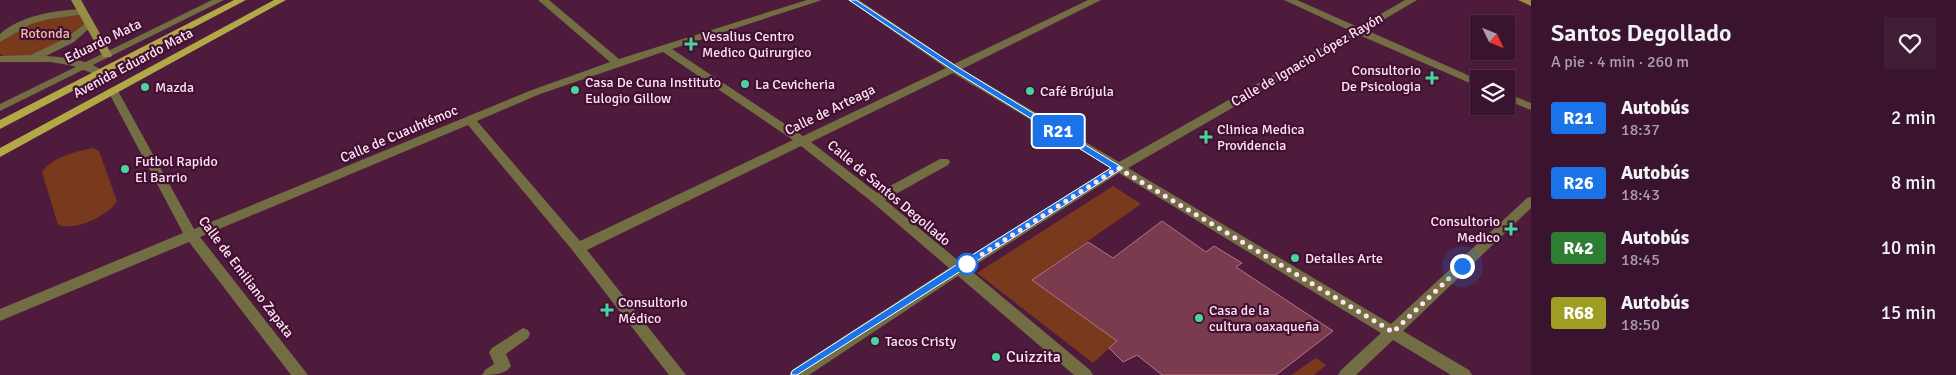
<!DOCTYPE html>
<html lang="es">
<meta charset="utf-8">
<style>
:root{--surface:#3a142e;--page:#411d36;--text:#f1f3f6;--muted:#ab9eaa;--line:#54334a}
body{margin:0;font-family:Signika,sans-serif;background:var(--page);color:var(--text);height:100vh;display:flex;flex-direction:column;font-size:19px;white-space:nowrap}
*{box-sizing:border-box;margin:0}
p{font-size:16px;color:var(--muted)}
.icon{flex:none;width:28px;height:28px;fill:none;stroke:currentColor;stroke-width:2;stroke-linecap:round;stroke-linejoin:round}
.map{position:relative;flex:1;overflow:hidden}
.sheet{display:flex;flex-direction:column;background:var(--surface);width:425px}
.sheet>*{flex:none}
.badge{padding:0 10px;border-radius:4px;font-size:18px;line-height:32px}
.needle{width:32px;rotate:133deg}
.buttons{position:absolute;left:1470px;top:15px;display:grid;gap:10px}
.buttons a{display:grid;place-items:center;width:45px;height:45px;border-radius:0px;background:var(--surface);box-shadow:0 1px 4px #0004,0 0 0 1px var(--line);font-size:25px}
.you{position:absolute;width:25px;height:25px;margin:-12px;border:4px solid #fff;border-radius:50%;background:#1a73e8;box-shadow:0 0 0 8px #1a73e833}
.map>.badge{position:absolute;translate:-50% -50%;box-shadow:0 0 0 2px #fff}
.round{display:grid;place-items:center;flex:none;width:52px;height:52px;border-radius:0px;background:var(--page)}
.overview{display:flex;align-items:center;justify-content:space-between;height:85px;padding:0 20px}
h1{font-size:24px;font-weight:600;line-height:38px}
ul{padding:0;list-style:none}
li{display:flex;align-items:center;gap:15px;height:65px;padding:0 20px}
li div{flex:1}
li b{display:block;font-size:19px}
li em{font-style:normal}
li .badge{min-width:55px;font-weight:700;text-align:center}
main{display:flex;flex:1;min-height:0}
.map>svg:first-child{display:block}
.green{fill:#79391d}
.building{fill:#793b4d;stroke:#b77384}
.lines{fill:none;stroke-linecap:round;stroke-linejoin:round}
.minor{fill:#726d42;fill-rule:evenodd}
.tertiary{fill:#726d42;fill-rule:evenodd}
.secondary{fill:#968e46;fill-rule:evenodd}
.primary{fill:#b2a848;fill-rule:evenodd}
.line{fill:#1a73e8;stroke:#fff}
.walk{stroke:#fee3f2;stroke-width:5;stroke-dasharray:0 9}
.poi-dot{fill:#49d49d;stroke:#421032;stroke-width:2}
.stop-dot{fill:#fff;stroke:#1a73e8;stroke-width:2.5}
.labels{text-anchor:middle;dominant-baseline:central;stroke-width:4.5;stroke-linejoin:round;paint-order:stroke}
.park-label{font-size:14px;fill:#f1bca7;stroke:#421032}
.poi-label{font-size:14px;fill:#fee3f2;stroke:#421032;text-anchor:start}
.street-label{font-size:14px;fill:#fee3f2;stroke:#421032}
.near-poi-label{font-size:16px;fill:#fee3f2;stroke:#421032;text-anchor:start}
</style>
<main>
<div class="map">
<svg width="1531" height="375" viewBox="0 0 1531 375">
<rect width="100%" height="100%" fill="#4e1b3d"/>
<path class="green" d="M81 12 87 25C81 30 75 37 69 41 54 50 15 64 0 54V41L44 16Z
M93 148 99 151 117 201C108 216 76 231 58 225L42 172C52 157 75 152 93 148Z
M1113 186 1141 204 1032 280 1117 341 1093 363 977 273Z
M1316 358 1326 365 1314 375H1291Z"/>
<path class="building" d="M1162 221 1206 252 1214 246 1242 263 1236 267 1333 331 1276 375H1162L1137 355 1123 362 1109 348 1117 341 1032 280 1088 242 1113 258Z"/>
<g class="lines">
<path class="minor" d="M538 0H549L619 59 807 0H822L672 49 803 136 946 68 848 0H859L954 64 1088 0H1101L962 69 1119 162 1351 31 1284 0H1297L1358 27 1405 0H1417L1366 30 1479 80V87L1359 35 1128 168 1391 324 1527 198 1531 197V208L1403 331 1469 370 1472 375H1451L1393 340 1356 375H1338L1341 370 1381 333 1119 173 969 269 1090 370 1093 375H1074L958 276 809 375H789L792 370 949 268 872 202 801 146 587 250 686 375H669L573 251 468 125 200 237 308 375H291L189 242 0 321V309L183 233 108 91 109 89 113 88 118 91 194 229 532 90 610 62ZM663 52 793 140 580 241 477 121 540 94ZM953 73 1110 168 960 262 885 200 948 165 950 162 948 159H940L877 193 811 142Z
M81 9 86 12 84 14 49 19 31 24 0 42V34C22 15 53 11 81 9Z
M89 21 94 24 92 26 74 42 46 56C63 57 92 60 105 73L104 75 100 76 73 66 51 62H0V56L31 55 66 38Z
M1506 93 1531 103V110L1506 100Z
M523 328 528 330 530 334 528 338 506 354 511 366C505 375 494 375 482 375L485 370 494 364 489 352 492 348Z"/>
<path class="tertiary" d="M212 0H224L0 111V104Z"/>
<path class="secondary" d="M71 0H81L112 55 111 57H103L102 55Z
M1518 0H1531V6Z"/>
<path class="primary" d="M234 0H246L0 129V120Z
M274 0H286L0 157V148Z"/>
</g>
<path class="line" d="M849 0H856L956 66 1123 168 797 375H791L792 371 953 267 1111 168 951 69Z"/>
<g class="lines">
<path class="walk" d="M967 264 1118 168 1393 332 1462 266"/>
</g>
<g class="poi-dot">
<path d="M688.5 36.5h5v5h5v5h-5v5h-5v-5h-5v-5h5z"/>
<path d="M1429.5 70.5h5v5h5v5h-5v5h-5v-5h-5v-5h5z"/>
<circle cx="745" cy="84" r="5"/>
<circle cx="145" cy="87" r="5"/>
<circle cx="575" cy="90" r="5"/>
<circle cx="1030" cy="91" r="5"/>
<path d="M1203.5 129.5h5v5h5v5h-5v5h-5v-5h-5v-5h5z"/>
<circle cx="125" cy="169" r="5"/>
<path d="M1508.5 221.5h5v5h5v5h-5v5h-5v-5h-5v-5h5z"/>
<circle cx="1295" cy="258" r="5"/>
<path d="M604.5 302.5h5v5h5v5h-5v5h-5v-5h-5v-5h5z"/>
<circle cx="1199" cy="318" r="5"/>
<circle cx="875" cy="341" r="5"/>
<circle cx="996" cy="357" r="5"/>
</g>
<circle class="stop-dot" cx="967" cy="264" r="10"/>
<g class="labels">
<g class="park-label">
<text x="45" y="33">Rotonda</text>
</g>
<g class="poi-label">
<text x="702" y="36">Vesalius Centro<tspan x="702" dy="16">Medico Quirurgico</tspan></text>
<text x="1421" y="70" text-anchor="end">Consultorio<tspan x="1421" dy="16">De Psicologia</tspan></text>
<text x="585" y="82">Casa De Cuna Instituto<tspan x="585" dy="16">Eulogio Gillow</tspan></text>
<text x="755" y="84">La Cevicheria</text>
<text x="155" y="87">Mazda</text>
<text x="1040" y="91">Café Brújula</text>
<text x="1217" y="129">Clinica Medica<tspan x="1217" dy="16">Providencia</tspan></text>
<text x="135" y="161">Futbol Rapido<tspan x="135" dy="16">El Barrio</tspan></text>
<text x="1500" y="221" text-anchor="end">Consultorio<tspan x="1500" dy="16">Medico</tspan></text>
<text x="1305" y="258">Detalles Arte</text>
<text x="618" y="302">Consultorio<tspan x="618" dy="16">Médico</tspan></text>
<text x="1209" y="310">Casa de la<tspan x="1209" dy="16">cultura oaxaqueña</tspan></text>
<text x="885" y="341">Tacos Cristy</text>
</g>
<g class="street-label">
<text transform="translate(103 41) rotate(-26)">Eduardo Mata</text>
<text transform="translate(1307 60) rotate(-30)">Calle de Ignacio López Rayón</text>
<text transform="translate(133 63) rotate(-28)">Avenida Eduardo Mata</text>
<text transform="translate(830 110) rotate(-26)">Calle de Arteaga</text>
<text transform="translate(399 134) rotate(-23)">Calle de Cuauhtémoc</text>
<text transform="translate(889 193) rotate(40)">Calle de Santos Degollado</text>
<text transform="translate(246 277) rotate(53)">Calle de Emiliano Zapata</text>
</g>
<g class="near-poi-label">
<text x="1006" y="357">Cuizzita</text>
</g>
</g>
</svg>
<div class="buttons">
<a><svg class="needle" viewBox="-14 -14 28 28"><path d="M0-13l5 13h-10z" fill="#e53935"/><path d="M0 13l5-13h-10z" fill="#ab9eaa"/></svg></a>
<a><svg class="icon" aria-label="layers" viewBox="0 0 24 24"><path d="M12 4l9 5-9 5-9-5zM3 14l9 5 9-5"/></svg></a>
</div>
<div class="you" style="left:1462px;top:266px"></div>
<b class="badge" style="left:1058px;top:131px;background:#1a73e8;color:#fff">R21</b>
</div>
<section class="sheet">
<div class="overview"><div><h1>Santos Degollado</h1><p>A pie · 4 min · 260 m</p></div><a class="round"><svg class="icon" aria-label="heart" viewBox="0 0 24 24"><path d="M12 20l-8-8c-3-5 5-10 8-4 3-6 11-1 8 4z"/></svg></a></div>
<ul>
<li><span class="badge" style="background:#1a73e8;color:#fff">R21</span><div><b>Autobús</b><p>18:37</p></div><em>2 min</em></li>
<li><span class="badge" style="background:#1a73e8;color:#fff">R26</span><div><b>Autobús</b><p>18:43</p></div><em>8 min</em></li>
<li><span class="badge" style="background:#2e7d32;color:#fff">R42</span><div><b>Autobús</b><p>18:45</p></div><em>10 min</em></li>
<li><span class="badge" style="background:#9e9d24;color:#fff">R68</span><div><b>Autobús</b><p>18:50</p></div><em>15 min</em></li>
</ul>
</section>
</main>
